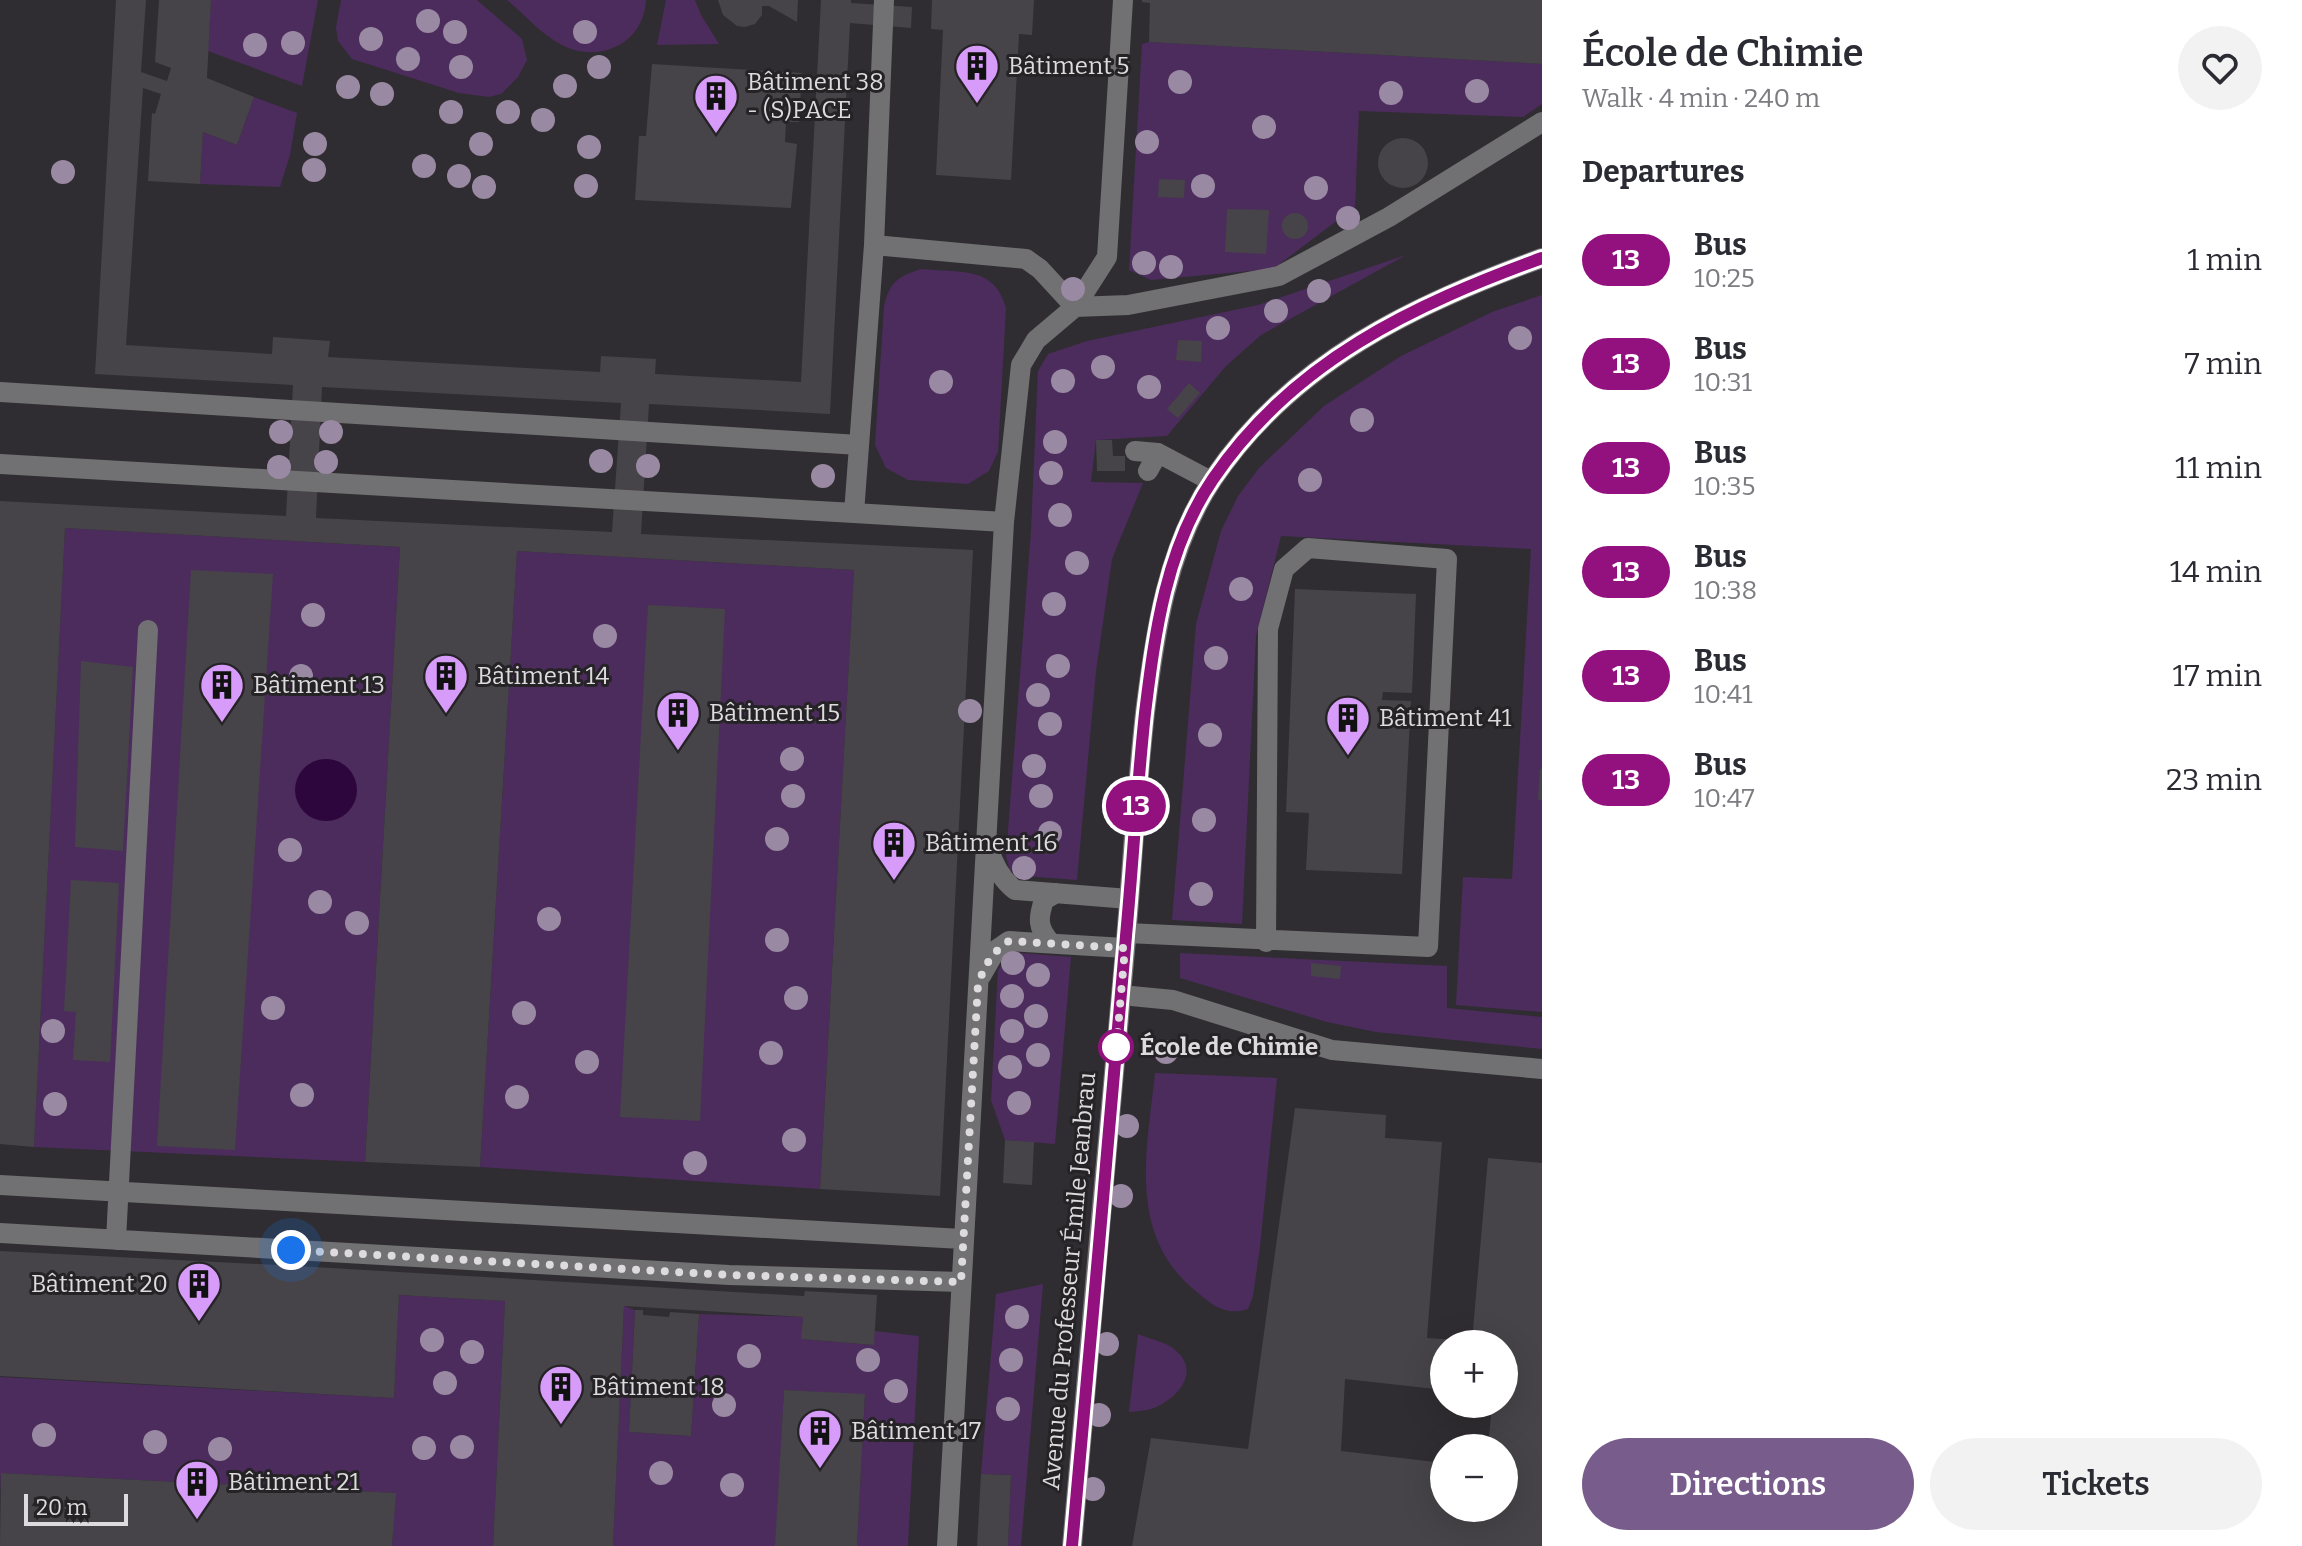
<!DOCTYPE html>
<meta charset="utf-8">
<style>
:root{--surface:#fff;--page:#f2f2f3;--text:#2b2b33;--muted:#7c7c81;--accent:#785d8c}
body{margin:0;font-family:Bitter,serif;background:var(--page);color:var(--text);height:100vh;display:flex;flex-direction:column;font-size:30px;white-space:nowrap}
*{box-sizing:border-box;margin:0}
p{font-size:26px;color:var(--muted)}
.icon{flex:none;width:44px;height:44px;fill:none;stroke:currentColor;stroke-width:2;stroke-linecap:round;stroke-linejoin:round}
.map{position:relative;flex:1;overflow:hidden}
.panel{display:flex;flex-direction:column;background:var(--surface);width:760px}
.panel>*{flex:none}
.badge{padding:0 16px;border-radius:26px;font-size:28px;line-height:52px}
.tools{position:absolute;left:1430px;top:1330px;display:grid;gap:16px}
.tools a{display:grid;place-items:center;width:88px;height:88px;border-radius:50%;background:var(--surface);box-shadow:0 8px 32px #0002;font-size:40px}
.scale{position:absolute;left:24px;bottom:20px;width:104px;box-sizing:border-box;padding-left:8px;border:4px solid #dddbde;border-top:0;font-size:22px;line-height:28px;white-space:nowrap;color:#dddbde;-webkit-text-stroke:6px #262327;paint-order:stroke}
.you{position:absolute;width:40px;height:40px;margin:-20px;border:6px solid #fff;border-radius:50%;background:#1a73e8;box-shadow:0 0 0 12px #1a73e833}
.map>.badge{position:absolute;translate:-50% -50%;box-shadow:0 0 0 4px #fff}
h2{padding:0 40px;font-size:30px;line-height:72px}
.round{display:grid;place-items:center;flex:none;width:84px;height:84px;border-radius:42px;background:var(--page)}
.headline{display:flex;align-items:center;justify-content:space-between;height:136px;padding:0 40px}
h1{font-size:38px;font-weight:600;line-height:60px}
.cta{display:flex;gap:16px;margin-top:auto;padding:16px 40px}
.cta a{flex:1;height:92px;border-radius:48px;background:var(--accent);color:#fff;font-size:32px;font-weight:600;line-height:92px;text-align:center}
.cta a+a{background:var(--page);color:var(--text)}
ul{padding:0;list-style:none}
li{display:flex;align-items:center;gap:24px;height:104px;padding:0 40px}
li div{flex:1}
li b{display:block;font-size:30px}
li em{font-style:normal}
li .badge{min-width:88px;font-weight:700;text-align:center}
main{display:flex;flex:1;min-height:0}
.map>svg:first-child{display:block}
.green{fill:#4c2c5d}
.water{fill:#2c063d}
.building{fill:#464448;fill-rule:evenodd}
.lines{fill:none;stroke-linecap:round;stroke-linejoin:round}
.minor{stroke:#717072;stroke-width:20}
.tree{fill:#9989a2}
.line-casing{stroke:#fff;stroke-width:18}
.line{stroke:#93117e;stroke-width:12}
.walk{stroke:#dddbde;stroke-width:8;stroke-dasharray:0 14.4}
.stop-dot{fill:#fff;stroke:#93117e;stroke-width:4}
.labels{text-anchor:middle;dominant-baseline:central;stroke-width:6;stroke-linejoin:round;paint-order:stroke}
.poi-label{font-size:24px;fill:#dddbde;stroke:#262327;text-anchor:start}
.stop-label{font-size:24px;font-weight:bold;fill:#dddbde;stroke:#262327;text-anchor:start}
.street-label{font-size:24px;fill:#dddbde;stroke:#262327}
</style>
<main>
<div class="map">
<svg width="1542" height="1546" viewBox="0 0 1542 1546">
<rect width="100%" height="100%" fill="#2f2d31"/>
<path class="green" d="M211 0H318L302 86 208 51Z
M341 0H477L522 39 527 60 518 77 501 94 489 97 459 93 352 59 338 41 336 27Z
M507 0H646C644 44 598 65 560 44 541 34 524 14 507 0Z
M666 0H695L701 15 719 44 657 45Z
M1149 42 1542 64V104L1523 117 1359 111 1355 207 1273 269 1151 280 1129 270 1142 44Z
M254 97 297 113 290 155 280 187 200 184 203 132 237 145Z
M1406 255 1261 335 1226 366 1167 436 1096 440 1091 482 1143 483 1112 559 1096 671 1077 880 1024 876 1010 870 1006 857 1031 531 1038 371 1048 354 1087 341 1258 305Z
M921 269C958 273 995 265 1006 308L998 452 989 471 968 484 908 480 886 468 875 445 884 306C890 282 897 277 921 269Z
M1542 295V1012L1456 1005 1463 877 1512 879 1531 549 1281 536 1256 636 1242 924 1172 920 1196 624 1221 531 1238 496 1259 468 1324 406 1401 356 1492 312Z
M65 528 400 547 365 1162 34 1147Z
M517 551 854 570 820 1189 480 1167Z
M1020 953 1071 957 1055 1144 1005 1140 991 1100 998 970 1006 959Z
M1180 953 1447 966V1008L1542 1017V1049L1376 1032 1327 1022 1180 978Z
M1155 1073 1277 1078 1260 1247 1253 1296 1248 1309C1227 1316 1213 1306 1198 1293 1126 1236 1147 1151 1155 1073Z
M1043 1284 1021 1546H1008L1011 1475 981 1474 996 1294Z
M399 1295 505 1301 493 1546H392L395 1493 1 1473 0 1497V1377L394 1398Z
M624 1306 635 1310 629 1432 691 1436 699 1314 803 1317 802 1339 873 1345 875 1331 919 1336 908 1546H857L865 1395 784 1390 776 1546H613Z
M1138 1334C1149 1339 1166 1342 1174 1349 1202 1371 1178 1398 1154 1408 1147 1411 1137 1411 1129 1412Z"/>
<path class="water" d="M295 790a31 31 0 1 1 62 0a31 31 0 1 1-62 0Z"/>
<path class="building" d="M116 0H146L141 72 167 81 171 68 155 62 159 0H211L207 78 254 97 237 145 203 132 200 184 148 181 152 113 155 114 161 94 143 88 126 345 272 354 273 337 330 341 328 357 600 372 601 356 656 359 655 374 801 382 821 0H851V3L912 7 911 28 850 23 830 414 649 404 641 534 973 550 940 1196 820 1189 854 570 517 551 480 1167 365 1162 400 547 65 528 34 1147 0 1144V501L286 516 293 385 95 374ZM322 387 621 403 612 532 316 518Z
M718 0H798L797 22 769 6H762V15L755 24 745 27 737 26 723 15Z
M932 0H1034L1032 35 1019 34 1011 180 936 175 943 30 931 29Z
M1142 0H1542V64L1149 42 1150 3 1142 2Z
M652 64 802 73 799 122H786L785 142 797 144 791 208 635 200 639 136H646Z
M1378 163a25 25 0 1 1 50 0a25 25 0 1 1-50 0Z
M1159 179 1185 180 1184 198 1158 197Z
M1227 209 1269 210 1266 254 1225 252Z
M1282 226a13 13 0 1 1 26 0a13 13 0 1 1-26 0Z
M1178 340 1202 341 1201 362 1176 360Z
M1189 383 1200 393 1178 418 1167 409Z
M1096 440H1112L1113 456H1125V471H1097Z
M191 570 273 574 235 1150 157 1146Z
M1295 589 1416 594 1412 693 1383 692 1382 700 1411 701 1402 874 1306 870 1309 813 1286 812Z
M648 605 725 609 700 1121 620 1117Z
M81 661 133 667 123 851 75 847Z
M1540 769H1542V801L1538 799Z
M71 880 119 883 110 1062 73 1060 76 1012 64 1011Z
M1311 963 1341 966 1340 979 1311 976Z
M1295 1108 1386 1115 1385 1138 1442 1142 1427 1338 1472 1341 1488 1158 1542 1163V1546H1132L1151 1438 1248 1449ZM1444 1344H1504V1404H1492L1488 1448H1504V1508H1444V1463L1341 1451 1345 1379 1444 1390Z
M1005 1140 1034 1142 1032 1185 1003 1183Z
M0 1251 297 1266 804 1296 805 1291 877 1295 874 1345 801 1339 803 1317 624 1306 613 1546H493L505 1301 399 1295 394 1398 0 1376Z
M635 1310H643V1315L669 1317 670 1312 699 1314 691 1436 629 1432Z
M784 1390 865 1394 857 1546H775Z
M1 1473 396 1493 392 1546H0Z
M981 1474 1011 1475 1008 1546H977Z"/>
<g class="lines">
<path class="minor" d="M874 245 884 0
M1075 307 1128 305 1279 276 1389 217 1542 122
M1075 307 1107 257 1123 0
M0 392 859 445
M1135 451 1158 453 1211 481
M0 464 854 513
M1148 471 1158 453
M989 849C994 866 1001 879 1015 890L1129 899
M1127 933 1428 947 1447 559 1308 548 1284 569 1268 629 1266 942
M1051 943C1037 928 1038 918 1044 900L1056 893
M981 976 996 950 1009 941 1125 948
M1121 995 1173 1000 1332 1050 1542 1069
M0 1185 962 1239
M0 1233 729 1275 961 1282
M116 1240 148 630
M947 1546 1004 522 1021 365 1036 340 1075 307 1040 269 1026 259 874 245 854 513 1004 522
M1072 1546C1089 1348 1107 1149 1125 951 1132 871 1136 792 1145 713 1155 632 1167 548 1213 479 1292 362 1414 304 1542 258"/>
</g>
<g class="tree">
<circle cx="428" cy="21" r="12"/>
<circle cx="455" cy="32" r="12"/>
<circle cx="585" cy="32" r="12"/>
<circle cx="371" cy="39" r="12"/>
<circle cx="293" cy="43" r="12"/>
<circle cx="255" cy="45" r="12"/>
<circle cx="408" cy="59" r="12"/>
<circle cx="461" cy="67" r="12"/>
<circle cx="599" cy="67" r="12"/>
<circle cx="1180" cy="82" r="12"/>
<circle cx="565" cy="86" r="12"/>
<circle cx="348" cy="87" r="12"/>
<circle cx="1477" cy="91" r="12"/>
<circle cx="1391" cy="93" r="12"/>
<circle cx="382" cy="94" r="12"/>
<circle cx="451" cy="112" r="12"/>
<circle cx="508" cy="112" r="12"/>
<circle cx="543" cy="120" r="12"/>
<circle cx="1264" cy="127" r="12"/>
<circle cx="1147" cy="142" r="12"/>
<circle cx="315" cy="144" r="12"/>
<circle cx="481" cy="144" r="12"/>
<circle cx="589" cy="147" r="12"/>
<circle cx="424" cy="166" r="12"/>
<circle cx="314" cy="170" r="12"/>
<circle cx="63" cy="172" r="12"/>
<circle cx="459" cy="176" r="12"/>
<circle cx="586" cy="186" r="12"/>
<circle cx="1203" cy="186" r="12"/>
<circle cx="484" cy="187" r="12"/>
<circle cx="1316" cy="188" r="12"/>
<circle cx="1348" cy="218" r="12"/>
<circle cx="1144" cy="263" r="12"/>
<circle cx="1171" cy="267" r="12"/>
<circle cx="1073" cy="289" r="12"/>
<circle cx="1319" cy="291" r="12"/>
<circle cx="1276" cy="311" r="12"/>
<circle cx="1218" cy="328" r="12"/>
<circle cx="1520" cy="338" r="12"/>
<circle cx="1103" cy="367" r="12"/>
<circle cx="1063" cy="381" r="12"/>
<circle cx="941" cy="382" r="12"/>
<circle cx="1149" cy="387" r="12"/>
<circle cx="1362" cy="420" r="12"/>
<circle cx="281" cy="432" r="12"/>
<circle cx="331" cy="432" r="12"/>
<circle cx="1055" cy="442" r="12"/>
<circle cx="601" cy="461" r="12"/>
<circle cx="326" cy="462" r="12"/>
<circle cx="648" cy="466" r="12"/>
<circle cx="279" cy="467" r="12"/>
<circle cx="1051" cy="473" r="12"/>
<circle cx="823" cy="476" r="12"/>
<circle cx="1310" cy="480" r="12"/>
<circle cx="1060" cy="515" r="12"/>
<circle cx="1077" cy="563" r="12"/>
<circle cx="1241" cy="589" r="12"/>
<circle cx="1054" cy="604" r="12"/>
<circle cx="313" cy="615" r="12"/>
<circle cx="605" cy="636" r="12"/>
<circle cx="1216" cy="658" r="12"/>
<circle cx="1058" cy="666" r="12"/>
<circle cx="301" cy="676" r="12"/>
<circle cx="1038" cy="695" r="12"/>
<circle cx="970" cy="711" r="12"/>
<circle cx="1050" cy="724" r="12"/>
<circle cx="1210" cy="735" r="12"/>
<circle cx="792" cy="759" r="12"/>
<circle cx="1034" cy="766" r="12"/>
<circle cx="793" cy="796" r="12"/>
<circle cx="1041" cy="796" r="12"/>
<circle cx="1204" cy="820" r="12"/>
<circle cx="1050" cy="833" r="12"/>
<circle cx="777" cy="839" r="12"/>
<circle cx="290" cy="850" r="12"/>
<circle cx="1024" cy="868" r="12"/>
<circle cx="1201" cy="894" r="12"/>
<circle cx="320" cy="902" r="12"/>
<circle cx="549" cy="919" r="12"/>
<circle cx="357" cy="923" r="12"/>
<circle cx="777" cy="940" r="12"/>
<circle cx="1013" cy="963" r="12"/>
<circle cx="1038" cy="975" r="12"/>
<circle cx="1012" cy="996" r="12"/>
<circle cx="796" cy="998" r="12"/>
<circle cx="273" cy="1008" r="12"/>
<circle cx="524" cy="1013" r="12"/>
<circle cx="1036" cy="1016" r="12"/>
<circle cx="53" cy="1031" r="12"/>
<circle cx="1012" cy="1031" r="12"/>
<circle cx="1166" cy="1052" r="12"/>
<circle cx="771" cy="1053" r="12"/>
<circle cx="1038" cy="1055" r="12"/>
<circle cx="587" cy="1062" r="12"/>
<circle cx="1010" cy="1067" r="12"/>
<circle cx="302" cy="1095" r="12"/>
<circle cx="517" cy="1097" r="12"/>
<circle cx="1019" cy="1103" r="12"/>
<circle cx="55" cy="1104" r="12"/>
<circle cx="1127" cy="1126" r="12"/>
<circle cx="794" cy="1140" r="12"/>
<circle cx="695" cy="1163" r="12"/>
<circle cx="1121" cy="1196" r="12"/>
<circle cx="1017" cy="1317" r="12"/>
<circle cx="432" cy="1340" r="12"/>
<circle cx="1107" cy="1344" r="12"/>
<circle cx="472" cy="1352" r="12"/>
<circle cx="749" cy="1356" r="12"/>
<circle cx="868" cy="1360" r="12"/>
<circle cx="1011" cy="1360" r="12"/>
<circle cx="445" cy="1383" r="12"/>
<circle cx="896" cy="1391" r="12"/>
<circle cx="724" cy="1405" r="12"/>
<circle cx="1008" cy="1409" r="12"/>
<circle cx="1099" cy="1415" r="12"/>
<circle cx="44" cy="1435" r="12"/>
<circle cx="155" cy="1442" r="12"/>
<circle cx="462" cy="1447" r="12"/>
<circle cx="424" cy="1448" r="12"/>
<circle cx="220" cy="1449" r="12"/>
<circle cx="661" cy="1473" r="12"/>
<circle cx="732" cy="1485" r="12"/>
<circle cx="1093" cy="1489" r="12"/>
</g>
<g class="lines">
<g class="line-casing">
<path id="line" d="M1072 1546C1090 1343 1109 1139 1126 936 1133 861 1137 787 1145 713 1155 632 1166 548 1213 479 1293 361 1413 305 1542 258"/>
</g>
<use href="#line" class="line"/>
<path class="walk" d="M291 1250 729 1275 961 1282 978 984C985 965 992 952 1009 941L1125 948 1116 1052V1047"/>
</g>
<defs>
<g id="building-pin" transform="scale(2.3)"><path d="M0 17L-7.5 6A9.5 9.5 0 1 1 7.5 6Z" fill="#d79bf9" stroke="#262327"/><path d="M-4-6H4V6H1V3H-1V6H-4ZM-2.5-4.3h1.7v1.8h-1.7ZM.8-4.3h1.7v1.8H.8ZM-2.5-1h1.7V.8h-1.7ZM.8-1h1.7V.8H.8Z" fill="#111"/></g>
</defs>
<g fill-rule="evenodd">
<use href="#building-pin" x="977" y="66"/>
<use href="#building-pin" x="716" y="96"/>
<use href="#building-pin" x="446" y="676"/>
<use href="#building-pin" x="222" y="685"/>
<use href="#building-pin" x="678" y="713"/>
<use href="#building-pin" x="1348" y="718"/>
<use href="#building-pin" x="894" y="843"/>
<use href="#building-pin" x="199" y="1284"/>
<use href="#building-pin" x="561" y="1387"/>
<use href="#building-pin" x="820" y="1431"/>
<use href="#building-pin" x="197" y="1482"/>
</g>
<circle class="stop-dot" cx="1116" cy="1047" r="16"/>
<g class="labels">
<g class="poi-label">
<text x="1008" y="66">Bâtiment 5</text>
<text x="747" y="82">Bâtiment 38<tspan x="747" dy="28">- (S)PACE</tspan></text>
<text x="477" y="676">Bâtiment 14</text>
<text x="253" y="685">Bâtiment 13</text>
<text x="709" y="713">Bâtiment 15</text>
<text x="1379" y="718">Bâtiment 41</text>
<text x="925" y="843">Bâtiment 16</text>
<text x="168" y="1284" text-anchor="end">Bâtiment 20</text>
<text x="592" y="1387">Bâtiment 18</text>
<text x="851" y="1431">Bâtiment 17</text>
<text x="228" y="1482">Bâtiment 21</text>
</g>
<g class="stop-label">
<text x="1140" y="1047">École de Chimie</text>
</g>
<g class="street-label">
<text transform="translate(1069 1281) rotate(-85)">Avenue du Professeur Émile Jeanbrau</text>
</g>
</g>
</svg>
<div class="tools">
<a>+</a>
<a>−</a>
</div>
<div class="scale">20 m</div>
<div class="you" style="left:291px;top:1250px"></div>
<b class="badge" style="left:1136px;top:806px;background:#93117e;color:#fff">13</b>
</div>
<section class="panel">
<div class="headline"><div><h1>École de Chimie</h1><p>Walk · 4 min · 240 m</p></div><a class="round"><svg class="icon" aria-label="heart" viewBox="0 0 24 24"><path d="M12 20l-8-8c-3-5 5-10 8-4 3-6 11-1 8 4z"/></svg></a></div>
<h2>Departures</h2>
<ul>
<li><span class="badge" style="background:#93117e;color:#fff">13</span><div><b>Bus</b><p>10:25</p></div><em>1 min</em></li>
<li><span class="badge" style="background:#93117e;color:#fff">13</span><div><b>Bus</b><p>10:31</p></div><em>7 min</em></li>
<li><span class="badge" style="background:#93117e;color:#fff">13</span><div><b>Bus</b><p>10:35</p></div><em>11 min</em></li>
<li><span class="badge" style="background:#93117e;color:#fff">13</span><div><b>Bus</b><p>10:38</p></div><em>14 min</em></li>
<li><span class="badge" style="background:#93117e;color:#fff">13</span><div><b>Bus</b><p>10:41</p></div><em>17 min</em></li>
<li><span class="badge" style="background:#93117e;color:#fff">13</span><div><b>Bus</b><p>10:47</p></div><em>23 min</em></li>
</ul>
<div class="cta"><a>Directions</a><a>Tickets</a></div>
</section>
</main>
